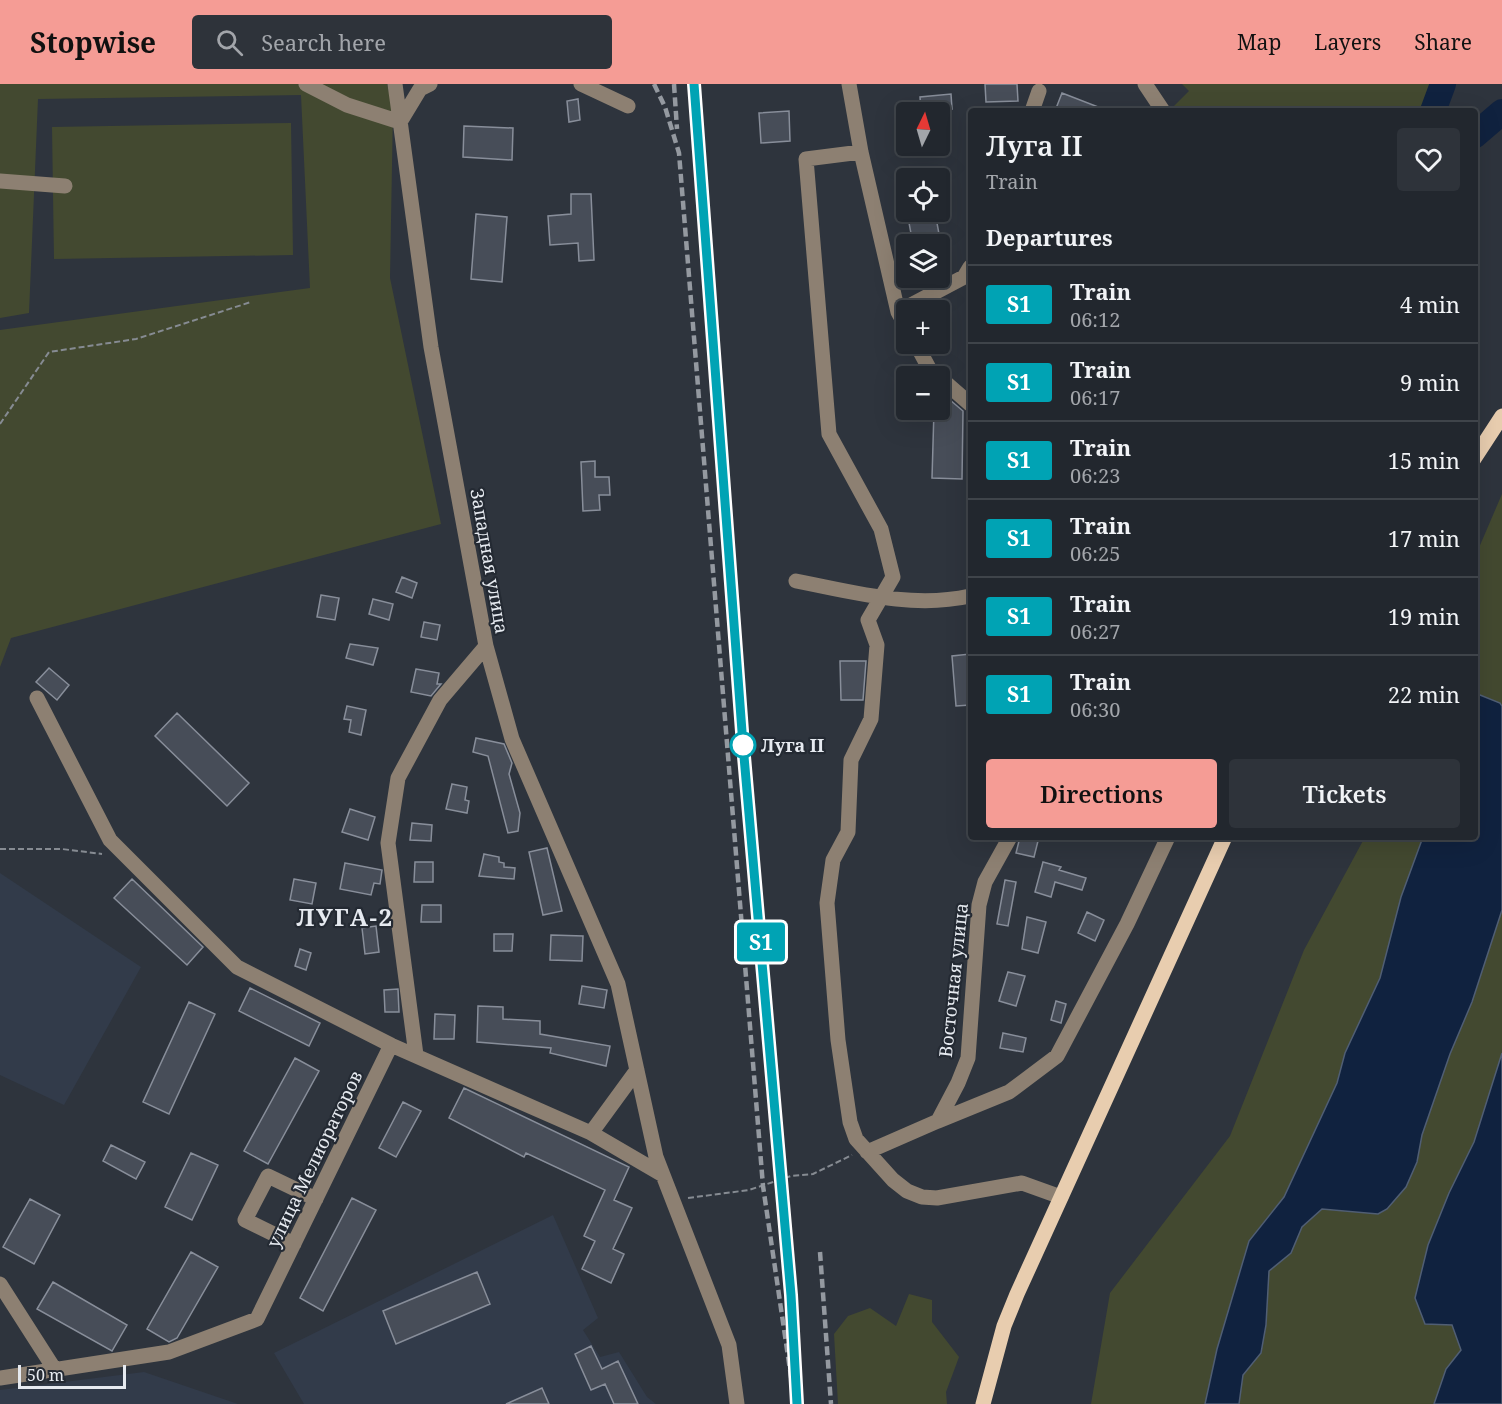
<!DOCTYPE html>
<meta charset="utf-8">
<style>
:root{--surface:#22272e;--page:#2e333a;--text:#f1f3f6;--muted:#a2a5aa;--line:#3f444a;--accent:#f59c95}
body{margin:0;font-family:"Noto Serif",serif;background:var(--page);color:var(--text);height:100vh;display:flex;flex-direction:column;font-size:22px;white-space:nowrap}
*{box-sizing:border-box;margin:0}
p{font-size:20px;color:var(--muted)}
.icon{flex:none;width:33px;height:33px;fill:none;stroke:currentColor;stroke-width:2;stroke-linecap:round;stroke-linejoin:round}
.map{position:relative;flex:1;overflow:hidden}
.details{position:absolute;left:968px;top:24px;width:510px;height:732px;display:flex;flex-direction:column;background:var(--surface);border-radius:6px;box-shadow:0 6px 24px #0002,0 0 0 2px var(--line)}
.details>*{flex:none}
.badge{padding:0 12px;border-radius:4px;font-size:21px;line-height:39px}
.needle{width:39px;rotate:5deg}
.buttons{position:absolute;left:896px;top:18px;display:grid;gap:12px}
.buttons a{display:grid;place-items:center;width:54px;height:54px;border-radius:6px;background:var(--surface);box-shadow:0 6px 24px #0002,0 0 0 2px var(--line);font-size:30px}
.scale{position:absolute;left:18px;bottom:15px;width:108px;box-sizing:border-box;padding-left:6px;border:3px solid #e6eaf0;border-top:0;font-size:16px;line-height:21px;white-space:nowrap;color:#e6eaf0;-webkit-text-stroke:4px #242a33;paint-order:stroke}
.map>.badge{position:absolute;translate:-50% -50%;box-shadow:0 0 0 3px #fff}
h2{padding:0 18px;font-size:22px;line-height:54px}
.round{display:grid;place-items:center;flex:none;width:63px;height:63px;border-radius:6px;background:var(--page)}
.headline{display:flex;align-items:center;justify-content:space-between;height:102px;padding:0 18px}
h1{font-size:28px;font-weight:600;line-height:45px}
.primary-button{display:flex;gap:12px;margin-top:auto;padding:12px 18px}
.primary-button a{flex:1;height:69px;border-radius:6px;background:var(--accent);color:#111;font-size:24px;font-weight:600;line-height:69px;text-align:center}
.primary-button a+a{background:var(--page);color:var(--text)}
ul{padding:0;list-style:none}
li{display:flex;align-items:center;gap:18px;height:78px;padding:0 18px;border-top:2px solid var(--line)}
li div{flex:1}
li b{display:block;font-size:22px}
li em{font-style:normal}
li .badge{min-width:66px;font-weight:700;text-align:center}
header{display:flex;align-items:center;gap:36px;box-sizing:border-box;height:84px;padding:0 30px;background:var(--accent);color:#111}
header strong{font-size:28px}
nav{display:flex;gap:33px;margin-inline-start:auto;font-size:21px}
.search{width:420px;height:54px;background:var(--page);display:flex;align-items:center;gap:15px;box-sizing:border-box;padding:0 21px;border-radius:6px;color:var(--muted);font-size:22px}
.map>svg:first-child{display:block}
.built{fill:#323b4a}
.green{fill:#434930}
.water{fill:#10223f;stroke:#505e74;stroke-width:1.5}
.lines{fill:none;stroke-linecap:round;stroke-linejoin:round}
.river{stroke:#10223f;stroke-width:26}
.building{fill:#474d58;stroke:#888e9a;stroke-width:1.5}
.path{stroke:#868b92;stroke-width:2;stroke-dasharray:6 3;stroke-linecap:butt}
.minor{stroke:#8d8072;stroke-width:15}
.major{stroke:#e8cdaf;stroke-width:15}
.rail{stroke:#9499a0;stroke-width:4.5;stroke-dasharray:9 4.5;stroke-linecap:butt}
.line-casing{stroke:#fff;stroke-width:14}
.line{stroke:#00a3b4;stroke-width:9}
.stop-dot{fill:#fff;stroke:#00a3b4;stroke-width:3}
.labels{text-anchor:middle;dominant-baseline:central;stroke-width:4.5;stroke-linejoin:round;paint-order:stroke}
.street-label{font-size:18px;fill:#e6eaf0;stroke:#242a33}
.stop-label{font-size:18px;font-weight:bold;fill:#e6eaf0;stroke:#242a33;text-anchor:start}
.district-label{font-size:24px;font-weight:bold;letter-spacing:1.5px;fill:#e6eaf0;stroke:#242a33}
</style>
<header>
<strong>Stopwise</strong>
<div class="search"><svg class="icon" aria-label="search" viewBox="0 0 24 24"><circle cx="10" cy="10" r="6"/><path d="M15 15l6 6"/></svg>Search here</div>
<nav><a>Map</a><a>Layers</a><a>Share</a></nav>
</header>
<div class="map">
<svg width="1502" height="1320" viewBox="0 0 1502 1320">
<rect width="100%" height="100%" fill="#2e343d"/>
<path class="built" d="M0 789 141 883 64 1021 0 991Z
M553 1131 598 1234 583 1246 600 1273 619 1268 647 1313 656 1320H304L274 1269Z
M144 1288 238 1320H0V1306Z"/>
<path class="green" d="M0 0H387L393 25 390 194 441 440 11 554 0 583V246L310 204 301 11 38 15 29 229 0 234Z
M1182 0H1436L1426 27H1169L1189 7Z
M291 39 293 171 54 175 52 43Z
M1502 410V1320H1091L1110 1209 1230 1052 1304 866 1365 753H1474L1475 473Z
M909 1210 932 1216V1238L959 1273 946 1308 947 1320H838L834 1250 848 1232 870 1224 896 1242Z"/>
<path class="water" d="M1475 609 1500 619 1502 622V826L1472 918 1450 970 1422 1051 1417 1078 1406 1103 1387 1125 1378 1130 1322 1125 1302 1143 1291 1169 1269 1187 1266 1241 1261 1269 1243 1291 1239 1320H1205L1217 1265 1249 1157 1284 1113 1337 999 1345 969 1380 894 1401 813 1423 753H1474Z
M1502 969V1320H1434L1446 1285 1461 1266 1452 1241 1425 1240 1415 1214 1428 1161 1449 1109 1474 1058Z"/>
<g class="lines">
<path class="river" d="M1433 27 1443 0
M1474 52 1502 28"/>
</g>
<path class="building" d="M985 0H1017L1018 17 986 18Z
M1062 9 1106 26V27H1055Z
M951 10 952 25 921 27 920 13Z
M578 15 580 36 569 38 567 17Z
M789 27 790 57 761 59 759 29Z
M464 42 513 44 512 76 463 73Z
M571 110H591L594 176 579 177 578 159 550 161 548 132 571 130Z
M907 128H935L939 150 912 155Z
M476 130 507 133 502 198 471 195Z
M939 316H950L963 327 962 395 932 394 934 326H939Z
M595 377V393H609L610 411H599L600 426 583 427 581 378Z
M402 493 417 499 412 514 396 508Z
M321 511 339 514 335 536 317 533Z
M373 515 393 520 389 536 369 530Z
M424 538 440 541 437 556 421 553Z
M350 560 378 564 373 581 346 574Z
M970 570V621L956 622 952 572Z
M840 577H866L863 616H841Z
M49 584 69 601 57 616 36 598Z
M416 585 439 589 437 600H441L431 612 411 608Z
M347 622 366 626 361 651 349 648 351 636 344 635Z
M177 629 249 699 227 722 155 652Z
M476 654 504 660 512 679 509 690 520 729 518 747 508 749 488 672 473 668Z
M452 700 467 703 465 716 469 717 467 729 446 725Z
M350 725 375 733 368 756 342 748Z
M412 739 432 741 431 757 410 756Z
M1020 753H1039L1034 773 1016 769Z
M547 764 562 827 543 831 529 768Z
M484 770 499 773V778L504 779V783L515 784 514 795 479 792Z
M415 778H433V798H414Z
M1043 778 1061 783 1059 786 1086 794 1082 806 1055 798 1051 813 1035 808Z
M345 779 382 786 380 800 374 799 371 811 340 805Z
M132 795 203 863 187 881 114 814Z
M294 795 316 799 312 820 290 816Z
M1005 796 1016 798 1008 842 997 840Z
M422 821H441V838H421Z
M1087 828 1104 836 1095 857 1078 849Z
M1027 833 1046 838 1038 869 1022 865Z
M376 842 379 868 365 870 362 844Z
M494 850H513L512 867H494Z
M551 851 583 852 582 877 550 876Z
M300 865 311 869 306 886 295 882Z
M1008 888 1025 892 1016 922 999 917Z
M582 902 607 906 604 924 579 920Z
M250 904 320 939 309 962 239 927Z
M398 905 399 928H385L384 906Z
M1056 917 1066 920 1061 939 1051 936Z
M189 918 215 930 169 1030 143 1018Z
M478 922 503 923V935L540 937V950L610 962 606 982 550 969 551 964 477 958Z
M435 930 455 931 454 955H434Z
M1003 949 1026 954 1023 968 1000 964Z
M295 974 319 987 268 1080 244 1067Z
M464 1004 629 1083 614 1116 632 1124 613 1165 624 1170 611 1199 582 1185 595 1157 584 1152 605 1106 526 1069 524 1073 449 1034Z
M403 1018 421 1027 396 1073 379 1064Z
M111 1061 145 1078 136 1095 103 1077Z
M191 1069 218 1081 192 1136 165 1123Z
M352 1114 376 1126 323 1227 300 1214Z
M30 1115 60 1131 34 1180 3 1163Z
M191 1168 218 1183 177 1254 169 1258 147 1245Z
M477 1188 490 1220 396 1260 383 1227Z
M53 1198 127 1241 112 1267 37 1225Z
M591 1262 602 1285 618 1277 638 1320H614L605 1300 591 1306 575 1270Z
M542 1304 549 1320H506Z"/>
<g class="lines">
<path class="path" d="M0 340 49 268 136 255 251 218
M0 765H62L102 770
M688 1114 749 1106 791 1092 813 1090 852 1071"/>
<path class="minor" d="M306 0 347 21 400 38 420 5 430 0
M395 0 431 263 486 562 512 655 618 900 656 1073 729 1261 737 1320
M581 0 628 22
M849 0 861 68 898 228 906 242
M1145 0 1163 27
M1032 27 1039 7
M861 68 806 75 829 350 881 445 893 493 868 536 877 561 871 635 851 676 848 748 833 776 827 819 838 956 850 1038 856 1055 893 1096 907 1107 922 1113 937 1114 1022 1099 1061 1113
M0 97 65 102
M898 228 964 193 970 183
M916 260 930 286 938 292
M939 293 970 320
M796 497C853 508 912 525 970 512
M37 614 110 756 237 883 391 961
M416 971 388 759 398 694 440 616 486 562
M938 1037 1009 1008 1057 972 1127 840 1168 753
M591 1049 663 1091
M867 1068 938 1037 958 999 968 974 979 821 985 798 1010 753
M294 1160 245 1136 268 1092 316 1115
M0 1200 55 1286
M0 1294 169 1268 257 1235 391 961 591 1049 637 986"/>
<path class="major" d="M1474 375 1502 332
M983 1320 1004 1242 1017 1210 1225 753"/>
<path class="rail" d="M654 0 665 23 679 69 763 1102 795 1320
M674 0 677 45
M694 0 743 661 794 1271
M820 1168 831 1320"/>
</g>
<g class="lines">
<g class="line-casing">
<path id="line" d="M694 0 743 661 791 1211 797 1320"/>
</g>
<use href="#line" class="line"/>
</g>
<circle class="stop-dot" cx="743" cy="661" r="12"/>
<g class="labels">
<g class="street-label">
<text transform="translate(490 477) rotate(80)">Западная улица</text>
<text transform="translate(953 896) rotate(-84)">Восточная улица</text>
<text transform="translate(314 1075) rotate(-64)">улица Мелиораторов</text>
</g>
<g class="stop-label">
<text x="761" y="661">Луга II</text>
</g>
<g class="district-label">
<text x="345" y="832">ЛУГА-2</text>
</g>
</g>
</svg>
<div class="buttons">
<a><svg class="needle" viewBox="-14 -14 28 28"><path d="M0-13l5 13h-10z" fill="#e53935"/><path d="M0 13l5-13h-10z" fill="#a2a5aa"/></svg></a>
<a><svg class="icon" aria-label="locate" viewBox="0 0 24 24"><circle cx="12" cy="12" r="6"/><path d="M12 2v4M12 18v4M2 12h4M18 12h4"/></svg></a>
<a><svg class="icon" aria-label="layers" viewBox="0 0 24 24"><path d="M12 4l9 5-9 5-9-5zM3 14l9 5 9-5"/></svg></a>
<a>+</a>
<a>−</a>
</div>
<div class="scale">50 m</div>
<b class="badge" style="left:761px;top:858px;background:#00a3b4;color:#fff">S1</b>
<section class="details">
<div class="headline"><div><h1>Луга II</h1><p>Train</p></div><a class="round"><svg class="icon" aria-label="heart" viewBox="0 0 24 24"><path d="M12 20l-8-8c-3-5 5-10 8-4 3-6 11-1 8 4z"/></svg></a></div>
<h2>Departures</h2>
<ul>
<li><span class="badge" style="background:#00a3b4;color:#fff">S1</span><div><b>Train</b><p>06:12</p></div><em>4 min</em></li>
<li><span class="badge" style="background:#00a3b4;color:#fff">S1</span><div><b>Train</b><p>06:17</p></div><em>9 min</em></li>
<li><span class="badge" style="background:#00a3b4;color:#fff">S1</span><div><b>Train</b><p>06:23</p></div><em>15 min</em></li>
<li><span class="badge" style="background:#00a3b4;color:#fff">S1</span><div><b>Train</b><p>06:25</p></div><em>17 min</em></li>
<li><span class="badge" style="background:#00a3b4;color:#fff">S1</span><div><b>Train</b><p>06:27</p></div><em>19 min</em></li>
<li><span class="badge" style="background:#00a3b4;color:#fff">S1</span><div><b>Train</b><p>06:30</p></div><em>22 min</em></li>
</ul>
<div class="primary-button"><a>Directions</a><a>Tickets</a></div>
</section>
</div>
